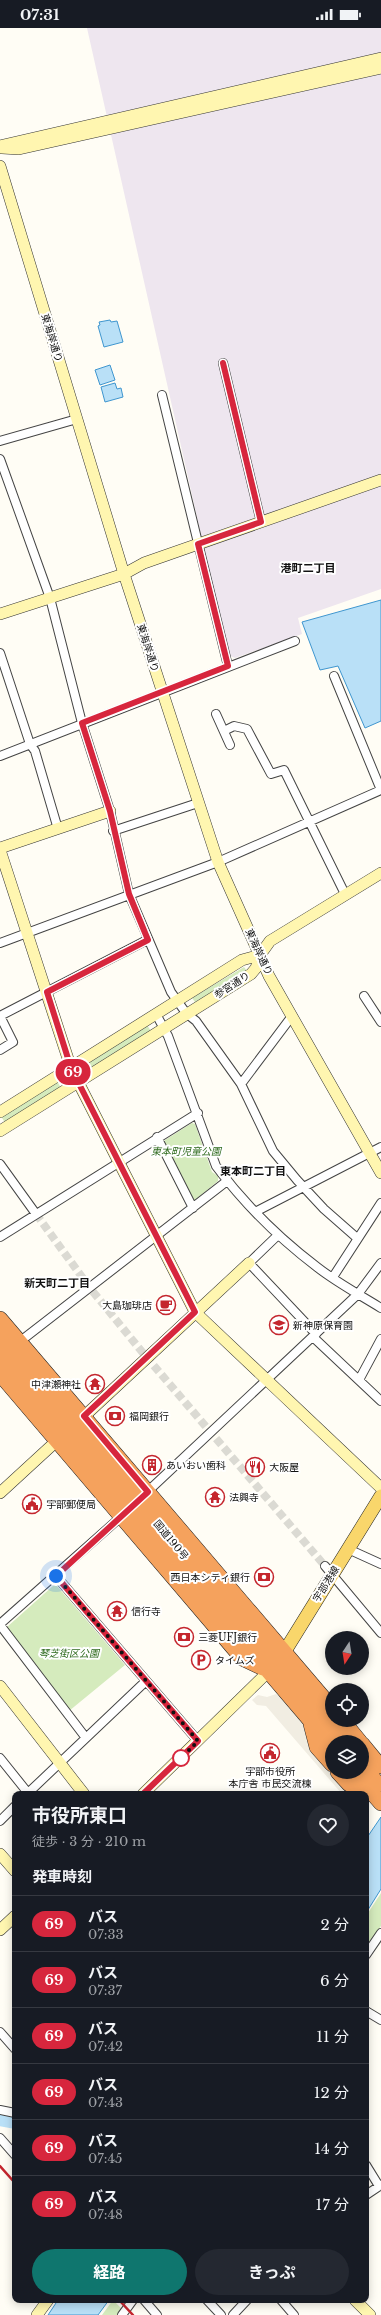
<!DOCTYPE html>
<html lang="ja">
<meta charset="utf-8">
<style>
:root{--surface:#171b24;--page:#242831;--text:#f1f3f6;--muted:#9ea1a6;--line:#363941;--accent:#0f766e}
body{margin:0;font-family:"Libre Baskerville","Noto Sans JP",serif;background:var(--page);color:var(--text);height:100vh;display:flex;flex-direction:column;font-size:15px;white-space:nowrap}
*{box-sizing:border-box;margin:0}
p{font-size:13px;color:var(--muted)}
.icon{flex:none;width:22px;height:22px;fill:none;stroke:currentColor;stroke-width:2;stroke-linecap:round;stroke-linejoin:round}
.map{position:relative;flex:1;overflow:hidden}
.details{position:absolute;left:12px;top:1763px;width:357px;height:512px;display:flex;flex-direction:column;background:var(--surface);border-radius:8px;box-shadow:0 2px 10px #0003}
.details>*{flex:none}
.badge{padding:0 8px;border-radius:13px;font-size:14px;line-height:26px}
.needle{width:26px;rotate:192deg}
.buttons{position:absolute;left:325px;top:1603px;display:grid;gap:8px}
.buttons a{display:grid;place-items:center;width:44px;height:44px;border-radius:50%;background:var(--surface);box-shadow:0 2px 10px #0003;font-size:20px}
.you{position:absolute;width:20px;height:20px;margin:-10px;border:3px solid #fff;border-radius:50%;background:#1a73e8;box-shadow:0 0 0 6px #1a73e833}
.map>.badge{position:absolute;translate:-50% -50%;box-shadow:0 0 0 2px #fff}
h2{padding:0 20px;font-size:15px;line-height:36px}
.round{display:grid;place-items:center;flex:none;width:42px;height:42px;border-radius:21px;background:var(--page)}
.head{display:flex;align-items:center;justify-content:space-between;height:68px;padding:0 20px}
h1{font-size:19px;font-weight:700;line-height:30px}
.button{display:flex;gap:8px;margin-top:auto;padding:8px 20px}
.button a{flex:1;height:46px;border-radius:24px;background:var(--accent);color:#fff;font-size:16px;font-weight:700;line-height:46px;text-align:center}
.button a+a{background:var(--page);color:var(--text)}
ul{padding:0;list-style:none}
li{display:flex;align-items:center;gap:12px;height:56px;padding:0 20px;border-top:1px solid var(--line)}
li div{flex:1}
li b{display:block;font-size:15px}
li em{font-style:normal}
li .badge{min-width:44px;font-weight:700;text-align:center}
.status{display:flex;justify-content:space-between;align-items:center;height:28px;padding:0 20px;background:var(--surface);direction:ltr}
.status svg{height:11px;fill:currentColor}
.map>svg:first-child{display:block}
.industrial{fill:#eee6ef}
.green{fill:#d5ebbd}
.plaza{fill:#f1ede2}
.water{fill:#b9e0f7;stroke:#3f96cf}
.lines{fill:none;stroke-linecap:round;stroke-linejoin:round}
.river{stroke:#b9e0f7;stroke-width:14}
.street-tunnel{stroke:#dbdad3;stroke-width:8;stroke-dasharray:8 4;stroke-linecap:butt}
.street-casing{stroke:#444;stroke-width:10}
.secondary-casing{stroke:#333;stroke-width:12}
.primary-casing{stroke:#222;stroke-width:14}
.highway-casing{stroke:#222;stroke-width:16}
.street{stroke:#fff;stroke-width:8}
.secondary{stroke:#fff6b0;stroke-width:11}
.primary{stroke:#f9d66b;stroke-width:13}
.highway{stroke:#f5a25d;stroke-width:15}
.rail{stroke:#c4262e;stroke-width:2.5}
.line-casing{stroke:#fff;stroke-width:9}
.line{stroke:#d7263d;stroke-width:6}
.walk{stroke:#111;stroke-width:4;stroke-dasharray:0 7.2}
.stop-dot{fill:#fff;stroke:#d7263d;stroke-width:2}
.labels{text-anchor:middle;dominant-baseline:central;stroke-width:4;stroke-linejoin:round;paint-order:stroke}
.street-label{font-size:10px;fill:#111;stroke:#fff}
.park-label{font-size:10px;font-style:italic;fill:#2f6b1f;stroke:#fff}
.poi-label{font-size:10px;fill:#111;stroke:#fff;text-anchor:start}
.neighbourhood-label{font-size:11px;font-weight:bold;fill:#111;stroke:#fff}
</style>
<div class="status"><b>07:31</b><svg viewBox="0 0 49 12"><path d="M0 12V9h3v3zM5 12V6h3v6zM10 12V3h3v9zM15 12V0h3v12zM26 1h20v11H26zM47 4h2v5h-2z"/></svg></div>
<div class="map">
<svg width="381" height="2287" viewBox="0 0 381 2287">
<rect width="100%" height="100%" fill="#fffdf5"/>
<path class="industrial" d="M87 0H381V561L298 590 302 606 235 630 228 627Z"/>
<path class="green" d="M244 939 247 943 195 974 192 970Z
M147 997 151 1003 91 1040 88 1034Z
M57 1053 61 1060 5 1095 1 1088Z
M192 1095 195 1096 212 1144 218 1148V1153L194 1173 190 1171 162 1114Z
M54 1557 57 1558 125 1637 69 1683 7 1602V1599Z
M381 1865V1898L366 1920V1888Z
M113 2272 122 2281 117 2287H102Z"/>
<path class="plaza" d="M276 1666 285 1672 359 1766H342L266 1678 257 1677 252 1672 258 1667 267 1669Z"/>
<path class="water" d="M110 292 111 294 117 293 123 314 104 319 98 298 100 297 99 294Z
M110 337 115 352 100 357 95 342Z
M115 355 117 361 121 360 123 369 105 374 101 359Z
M381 572V693L365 700 338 638 320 642 302 594Z
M381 1789V1861L366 1885V1811Z
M58 2272H109L98 2287H48Z"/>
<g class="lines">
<path class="river" d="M0 2091 15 2094"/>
<path class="street-tunnel" d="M36 1186 90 1260 143 1325 325 1538"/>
<g class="street-casing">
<path id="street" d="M223 335 261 494
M162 367 228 638
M0 413 77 391
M0 431 50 570 82 695 110 783 129 866 171 964 186 985 196 993 241 1056 273 1123 297 1152 324 1181 357 1210
M0 625 30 716 35 723 58 801
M334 648 381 762
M216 686 230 717
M224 703 234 698 247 701 271 746 284 742 345 866
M0 728 295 613
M113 803 198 775
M0 915 218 834 381 762
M364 968 381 994
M156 986 168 1008 216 1138C243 1174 280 1211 317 1239 336 1254 360 1267 381 1280
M0 988 147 912
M0 1022 13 1014 0 988
M241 1056 292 988
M157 1109 193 1180
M0 1136 36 1186
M257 1183 381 1119
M278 1207 249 1235 316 1306
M0 1209 198 1085
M333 1249 381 1175
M313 1309 381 1373
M18 1315 227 1153
M359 1352 381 1311
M146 1465 358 1266 381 1235
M348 1521 381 1536
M325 1538 381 1605
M56 1548 198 1713
M0 1596 123 1487
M0 1597 86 1710
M0 1730 28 1765
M27 1766 146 1653
M0 1793 15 1778
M366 1927 381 1905
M366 1983 381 1992
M0 2004 15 2021
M0 2082 15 2085
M0 2110 15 2127
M366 2137 379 2158
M366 2167 381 2157
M144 2272 157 2287
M207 2272 221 2287
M281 2272 294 2287
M122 2287 133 2272
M233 2287 247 2272"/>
</g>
<g class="secondary-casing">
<path id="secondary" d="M0 118 381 30
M2 120 19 121 381 40
M0 138 124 546 218 834 269 948 381 1145
M0 586 124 546 144 535 381 452
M0 820 110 783
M0 822 71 1040 195 1284 381 1460
M0 1084 242 932 260 927
M0 1103 251 946 256 940 260 927 270 913 381 845
M78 1394 249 1235
M0 1465 62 1408
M0 1658 84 1766
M143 1766 269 1643
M0 1826 15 1843
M0 1902 15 1888
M355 2272 370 2287
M37 2287 48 2272"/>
</g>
<g class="primary-casing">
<path id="primary" d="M280 1631 381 1468"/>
</g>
<g class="highway-casing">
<path id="highway" d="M0 1291 332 1680
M0 1310 343 1714
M0 1328 332 1718
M0 1346 242 1630 263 1640
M342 1692 360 1714
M311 1696 317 1719 332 1736
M362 1716 380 1738
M362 1737 378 1756
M338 1744 349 1756 370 1762
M354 1744 381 1775"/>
</g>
<use href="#street" class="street"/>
<use href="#secondary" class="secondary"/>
<use href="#primary" class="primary"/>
<use href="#highway" class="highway"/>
<path class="rail" d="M0 2138 15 2155
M119 2272 133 2287"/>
</g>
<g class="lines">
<g class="line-casing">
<path id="line" d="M143 1766 198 1713 56 1548 148 1464 84 1388 195 1284 71 1040 47 964 148 912 129 866 110 783 82 695 228 638 198 516 261 494 223 335"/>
</g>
<use href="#line" class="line"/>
<path class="walk" d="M56 1548 198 1713 181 1730"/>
</g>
<defs>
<g id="cafe-ring" transform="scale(1)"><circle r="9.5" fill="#fff" stroke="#c4262e" stroke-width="1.5"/><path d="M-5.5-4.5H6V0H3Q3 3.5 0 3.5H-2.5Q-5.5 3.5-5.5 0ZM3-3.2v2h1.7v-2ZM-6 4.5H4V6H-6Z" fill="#c4262e"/></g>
<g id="school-ring" transform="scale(1)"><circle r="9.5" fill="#fff" stroke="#c4262e" stroke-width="1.5"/><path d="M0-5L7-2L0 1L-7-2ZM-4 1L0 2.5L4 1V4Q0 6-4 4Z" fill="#c4262e"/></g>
<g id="temple-ring" transform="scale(1)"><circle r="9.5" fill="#fff" stroke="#c4262e" stroke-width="1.5"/><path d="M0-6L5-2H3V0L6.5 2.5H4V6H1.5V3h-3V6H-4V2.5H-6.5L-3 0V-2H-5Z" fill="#c4262e"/></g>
<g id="bank-ring" transform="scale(1)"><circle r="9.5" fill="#fff" stroke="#c4262e" stroke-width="1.5"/><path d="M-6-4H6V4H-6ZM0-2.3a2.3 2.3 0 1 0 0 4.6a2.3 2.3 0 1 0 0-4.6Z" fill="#c4262e"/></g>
<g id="building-ring" transform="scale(1)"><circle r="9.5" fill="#fff" stroke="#c4262e" stroke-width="1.5"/><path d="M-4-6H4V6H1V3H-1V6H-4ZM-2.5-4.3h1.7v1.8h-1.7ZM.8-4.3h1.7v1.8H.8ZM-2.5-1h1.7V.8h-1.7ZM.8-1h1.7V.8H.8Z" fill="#c4262e"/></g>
<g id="restaurant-ring" transform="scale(1)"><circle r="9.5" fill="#fff" stroke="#c4262e" stroke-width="1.5"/><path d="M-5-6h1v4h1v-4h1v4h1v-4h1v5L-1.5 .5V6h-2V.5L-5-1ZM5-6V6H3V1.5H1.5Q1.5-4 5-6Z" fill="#c4262e"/></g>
<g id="civic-ring" transform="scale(1)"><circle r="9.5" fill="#fff" stroke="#c4262e" stroke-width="1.5"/><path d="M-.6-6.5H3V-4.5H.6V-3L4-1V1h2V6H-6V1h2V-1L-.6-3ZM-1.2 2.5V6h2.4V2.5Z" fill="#c4262e"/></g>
<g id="parking-ring" transform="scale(1)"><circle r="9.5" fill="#fff" stroke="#c4262e" stroke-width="1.5"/><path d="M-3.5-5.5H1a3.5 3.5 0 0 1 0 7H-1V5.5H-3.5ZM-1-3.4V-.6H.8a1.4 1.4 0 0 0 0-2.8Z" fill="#c4262e"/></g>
</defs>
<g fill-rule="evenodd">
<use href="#cafe-ring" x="166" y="1277"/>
<use href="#school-ring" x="279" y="1297"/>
<use href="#temple-ring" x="95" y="1356"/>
<use href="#bank-ring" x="115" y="1388"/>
<use href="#building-ring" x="152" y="1437"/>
<use href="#restaurant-ring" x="255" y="1439"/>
<use href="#temple-ring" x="215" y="1469"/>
<use href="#civic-ring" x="32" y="1476"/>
<use href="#bank-ring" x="264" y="1549"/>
<use href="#temple-ring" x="117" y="1583"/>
<use href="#bank-ring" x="184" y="1609"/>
<use href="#parking-ring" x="201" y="1632"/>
<use href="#civic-ring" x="270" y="1725"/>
</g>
<circle class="stop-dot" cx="181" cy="1730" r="8"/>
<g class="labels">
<g class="street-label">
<text transform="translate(52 310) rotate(73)">東海岸通り</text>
<text transform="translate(148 620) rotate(72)">東海岸通り</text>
<text transform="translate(259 924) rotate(65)">東海岸通り</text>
<text transform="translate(232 957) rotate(-33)">参宮通り</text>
<text transform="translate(171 1512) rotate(50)">国道190号</text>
<text transform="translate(326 1556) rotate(-58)">宇部港線</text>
</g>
<g class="park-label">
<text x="186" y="1123">東本町児童公園</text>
<text x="69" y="1625">琴芝街区公園</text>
</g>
<g class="poi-label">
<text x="152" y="1277" text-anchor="end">大島珈琲店</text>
<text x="293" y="1297">新神原保育園</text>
<text x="81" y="1356" text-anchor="end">中津瀬神社</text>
<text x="129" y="1388">福岡銀行</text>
<text x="166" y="1437">あいおい歯科</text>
<text x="269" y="1439">大阪屋</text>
<text x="229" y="1469">法興寺</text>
<text x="46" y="1476">宇部郵便局</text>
<text x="250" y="1549" text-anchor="end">西日本シティ銀行</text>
<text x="131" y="1583">信行寺</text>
<text x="198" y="1609">三菱UFJ銀行</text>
<text x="215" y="1632">タイムズ</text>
<text x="270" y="1743" text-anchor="middle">宇部市役所<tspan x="270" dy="12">本庁舎 市民交流棟</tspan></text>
</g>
<g class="neighbourhood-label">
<text x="308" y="540">港町二丁目</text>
<text x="253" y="1143">東本町二丁目</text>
<text x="57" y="1255">新天町二丁目</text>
</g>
</g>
</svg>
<div class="buttons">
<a><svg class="needle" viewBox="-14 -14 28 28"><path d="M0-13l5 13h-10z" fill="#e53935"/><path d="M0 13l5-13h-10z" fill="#9ea1a6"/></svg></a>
<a><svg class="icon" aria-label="locate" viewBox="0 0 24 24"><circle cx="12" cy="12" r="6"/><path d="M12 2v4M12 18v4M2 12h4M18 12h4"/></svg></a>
<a><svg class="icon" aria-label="layers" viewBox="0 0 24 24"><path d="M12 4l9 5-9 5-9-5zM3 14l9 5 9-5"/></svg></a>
</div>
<div class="you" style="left:56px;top:1548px"></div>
<b class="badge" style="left:73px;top:1044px;background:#d7263d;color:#fff">69</b>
<section class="details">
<div class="head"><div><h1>市役所東口</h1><p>徒歩 · 3 分 · 210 m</p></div><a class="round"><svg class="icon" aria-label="heart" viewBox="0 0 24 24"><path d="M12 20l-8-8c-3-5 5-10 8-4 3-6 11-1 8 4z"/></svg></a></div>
<h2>発車時刻</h2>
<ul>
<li><span class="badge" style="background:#d7263d;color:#fff">69</span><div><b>バス</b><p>07:33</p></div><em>2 分</em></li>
<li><span class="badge" style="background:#d7263d;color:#fff">69</span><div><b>バス</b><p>07:37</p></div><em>6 分</em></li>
<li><span class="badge" style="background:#d7263d;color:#fff">69</span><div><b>バス</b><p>07:42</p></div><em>11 分</em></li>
<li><span class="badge" style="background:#d7263d;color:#fff">69</span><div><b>バス</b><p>07:43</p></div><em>12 分</em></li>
<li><span class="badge" style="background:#d7263d;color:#fff">69</span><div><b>バス</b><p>07:45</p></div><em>14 分</em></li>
<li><span class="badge" style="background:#d7263d;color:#fff">69</span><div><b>バス</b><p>07:48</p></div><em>17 分</em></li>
</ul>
<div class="button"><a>経路</a><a>きっぷ</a></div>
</section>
</div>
